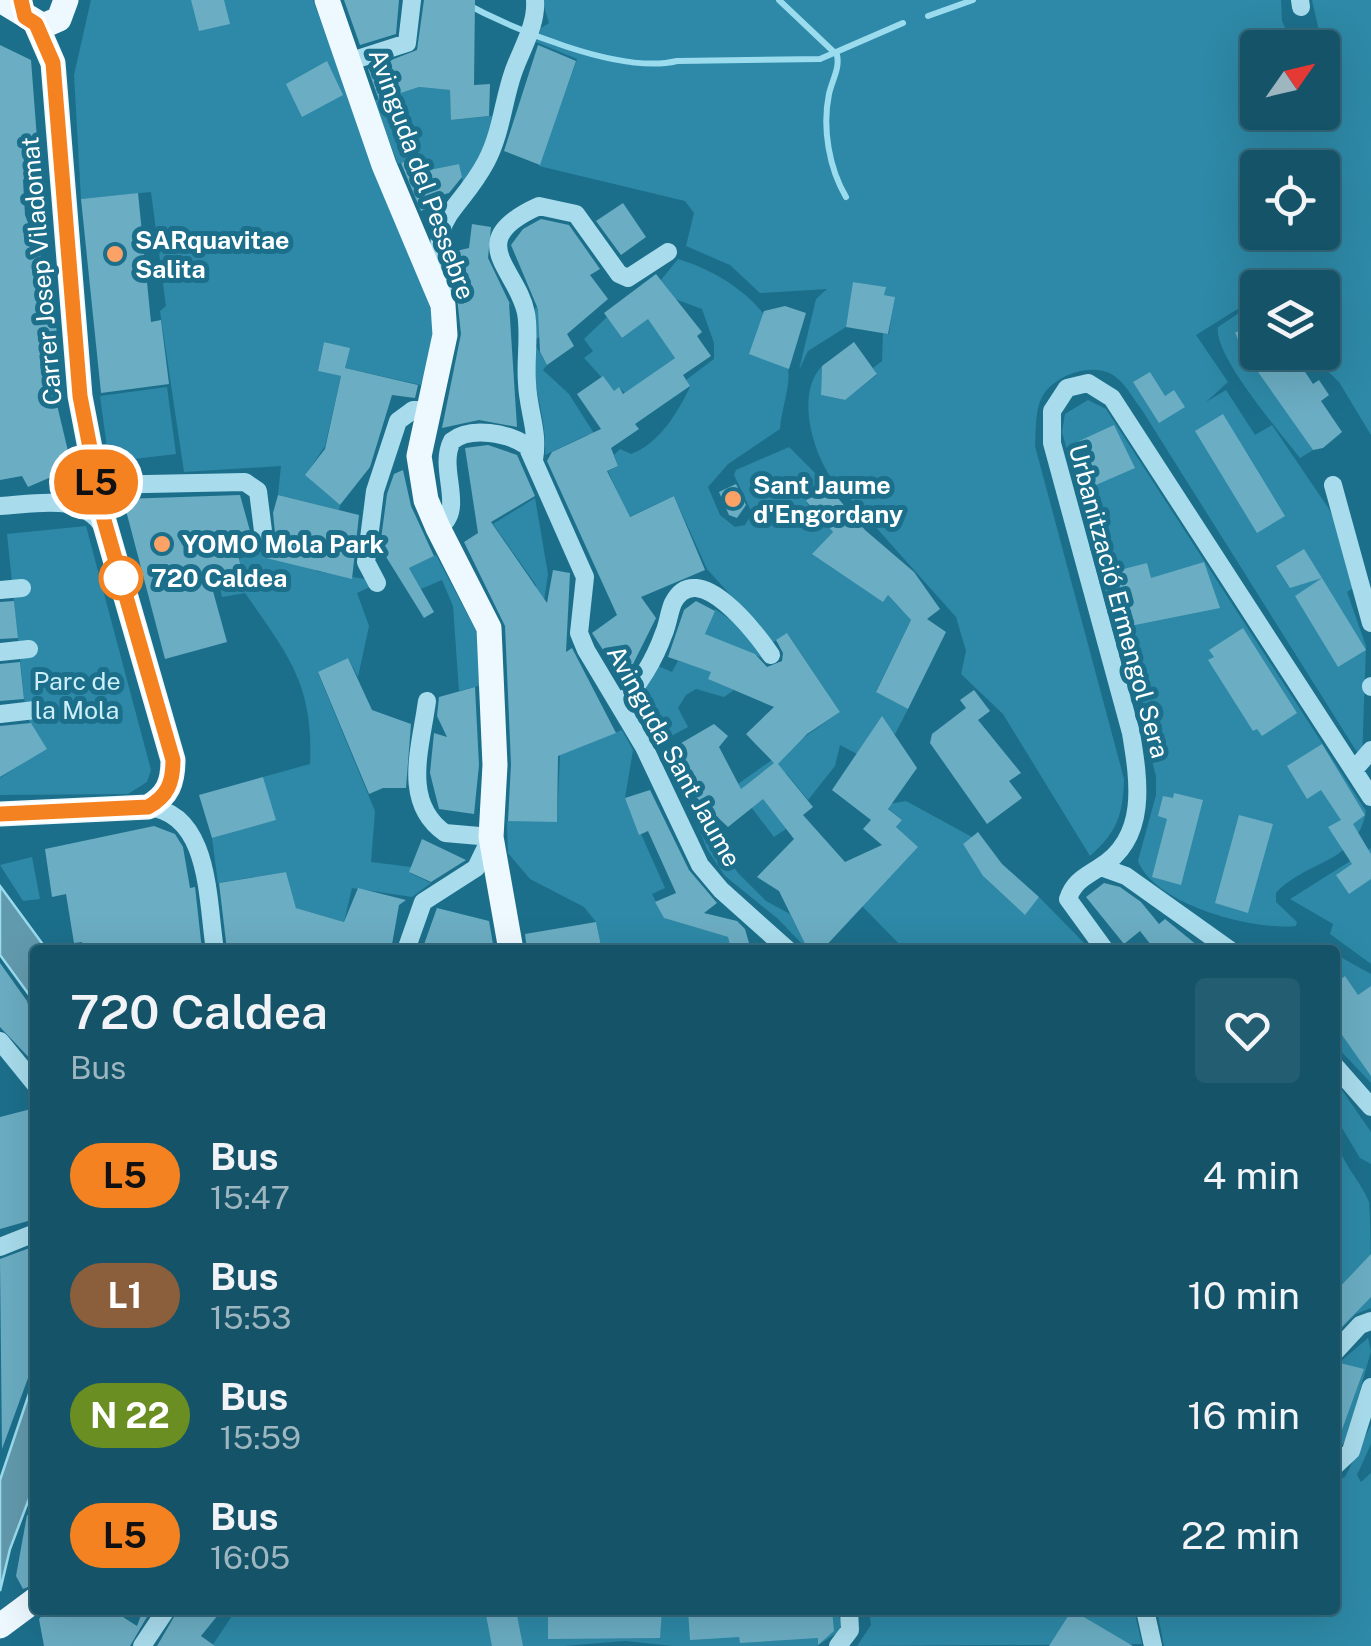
<!DOCTYPE html>
<meta charset="utf-8">
<style>
:root{--surface:#155368;--page:#225d71;--text:#f1f3f6;--muted:#9db6c0;--line:#34697c}
body{margin:0;font-family:"Public Sans",sans-serif;background:var(--page);color:var(--text);height:100vh;display:flex;flex-direction:column;font-size:38px;white-space:nowrap}
*{box-sizing:border-box;margin:0}
p{font-size:32px;color:var(--muted)}
.icon{flex:none;width:55px;height:55px;fill:none;stroke:currentColor;stroke-width:2;stroke-linecap:round;stroke-linejoin:round}
.map{position:relative;flex:1;overflow:hidden}
.details{position:absolute;left:30px;top:945px;width:1310px;height:670px;display:flex;flex-direction:column;background:var(--surface);border-radius:10px;box-shadow:0 10px 40px #0002,0 0 0 2px var(--line)}
.details>*{flex:none}
.badge{padding:0 20px;border-radius:32px;font-size:35px;line-height:65px}
.needle{width:65px;rotate:56deg}
.tools{position:absolute;left:1240px;top:30px;display:grid;gap:20px}
.tools a{display:grid;place-items:center;width:100px;height:100px;border-radius:10px;background:var(--surface);box-shadow:0 10px 40px #0002,0 0 0 2px var(--line);font-size:50px}
.map>.badge{position:absolute;translate:-50% -50%;box-shadow:0 0 0 5px #fff}
.round{display:grid;place-items:center;flex:none;width:105px;height:105px;border-radius:10px;background:var(--page)}
.summary{display:flex;align-items:center;justify-content:space-between;height:170px;padding:0 40px}
h1{font-size:48px;font-weight:600;line-height:75px}
ul{padding:0;list-style:none}
li{display:flex;align-items:center;gap:30px;height:120px;padding:0 40px}
li div{flex:1}
li b{display:block;font-size:38px}
li em{font-style:normal}
li .badge{min-width:110px;font-weight:700;text-align:center}
.map>svg:first-child{display:block}
.green{fill:#2d89a7;fill-rule:evenodd}
.water{fill:#629aad;stroke:#9bdbee;stroke-width:2.5}
.lines{fill:none;stroke-linecap:round;stroke-linejoin:round}
.stream{stroke:#9bdbee;stroke-width:6}
.building{fill:#6badc3}
.minor{stroke:#a8dcec;stroke-width:18}
.major{stroke:#edf9ff;stroke-width:25}
.line-casing{stroke:#fff;stroke-width:22}
.line{stroke:#f58220;stroke-width:15}
.poi-dot{fill:#fca266;stroke:#1c6f8b;stroke-width:4}
.stop-dot{fill:#fff;stroke:#f58220;stroke-width:5}
.labels{text-anchor:middle;dominant-baseline:central;stroke-width:10;stroke-linejoin:round;paint-order:stroke}
.street-label{font-size:25px;fill:#fff;stroke:#1c6f8b}
.poi-label{font-size:25px;font-weight:bold;fill:#fff;stroke:#1c6f8b;text-anchor:start}
.stop-label{font-size:25px;font-weight:bold;fill:#fff;stroke:#1c6f8b;text-anchor:start}
.park-label{font-size:25px;fill:#cdeff9;stroke:#1c6f8b}
</style>
<div class="map">
<svg width="1371" height="1646" viewBox="0 0 1371 1646">
<rect width="100%" height="100%" fill="#1c6f8b"/>
<path class="green" d="M91 0H313L432 312 434 344 421 385 345 368 349 348 324 342 318 371 341 376 325 446 309 470 311 480 340 505 339 510 278 495 281 466 184 472 160 311 166 306 151 192 81 199 74 75Z
M542 0H1281L1282 21 1294 47 1258 48V112H1322L1323 73 1327 67 1312 0H1371V435L1339 382 1309 353 1322 352V288H1258L1257 297 1196 335 1228 382 1206 402 1226 390 1255 435 1272 425 1329 509 1364 580 1347 592 1366 646 1362 760 1142 410C1134 400 1127 386 1117 378 1096 360 1053 374 1041 399 1035 412 1036 432 1035 446L1124 779C1123 815 1117 832 1090 856L1003 714 961 674 966 651 956 617 830 476C812 449 796 393 822 366L821 395 844 400 877 375 873 368 882 361 883 333 889 334 894 297 884 295 885 287 854 282 846 327 808 351 799 370 816 299 827 289 760 293 730 265 686 246 694 213 685 201 539 166 577 59 536 42 541 28 549 23ZM1258 168H1322V232H1258Z
M419 87 450 90 452 120 492 116 485 150 464 189 459 164 424 171 418 156 398 164 373 101Z
M678 259C728 274 779 311 788 368 791 386 781 410 780 429L728 464 708 487 720 515 735 527 745 525 752 513 734 475 736 470 789 447 825 483 806 502 833 532 813 553 883 601 888 595 911 620 876 691 908 709 895 734 877 724 857 754 840 745 835 766 808 800 786 773 770 785 760 774 744 787 770 793 786 829 774 837 735 786 840 712 788 634 773 642 707 569 674 496 629 517 608 471 618 466 614 455 620 449 631 454C659 444 678 412 690 387L686 380 714 359V343L702 309 675 299 661 280Z
M1257 301V318L1235 334 1313 450 1300 458C1281 433 1213 355 1218 327Z
M542 305 556 327 533 341 547 365 543 370 569 394 602 446 587 435 545 455C547 424 536 396 533 365 532 346 536 327 535 308Z
M607 317 622 338 649 318 675 358 625 393 619 388 614 391 584 358 593 351 584 339Z
M167 387 176 454 109 462 100 396Z
M1088 400 1106 409 1366 811C1357 864 1306 860 1276 893V902L1297 922 1296 926C1255 931 1155 905 1138 861L1156 795V776L1062 432 1065 414Z
M535 498 548 574 543 608H538L536 585 493 524Z
M86 526 151 770 147 782 128 794 0 795V778L46 748 26 716 7 534Z
M270 549 316 567V571L365 579 370 587 357 593 369 626 358 677 348 658 318 673 375 811 371 862 411 867 410 873 431 883 412 897 352 888 344 922 296 908 286 872 218 883 212 838 275 820 263 777 310 764C314 684 288 655 245 593L222 597 219 582 242 572 239 559Z
M436 555 480 638 482 685 459 691 453 606 442 580 421 589 409 568Z
M715 609 745 630 767 660 724 642 709 679 734 690 724 697 696 689 686 695 678 708 688 727 655 745 631 707 658 666 672 672 678 661 693 665Z
M622 730 633 750 625 798 665 888 652 894 664 918 728 937 731 950H602L596 922 584 907 530 879 508 853 507 821H557L560 755Z
M906 801 972 837 963 844 984 877 1024 914 1039 897 1091 950H905L862 906 917 848 896 827 902 820 884 805Z
M688 803 738 873 766 901 790 914 808 950 777 918 725 876 707 849Z
M1371 848V964L1330 934 1333 924 1290 899Z
M32 857 40 899 23 901 0 865Z
M1335 954 1371 974V1083L1335 1045Z
M1335 1080 1371 1132V1164L1360 1158 1342 1128 1335 1132Z
M1335 1138C1343 1165 1360 1180 1369 1202 1371 1231 1371 1277 1371 1308L1356 1314 1335 1335Z
M1368 1338 1371 1351 1346 1440 1335 1454V1366Z
M1371 1425V1444L1357 1475 1361 1482 1371 1473V1646H1164L1157 1610H1335V1481L1345 1477Z
M236 1610H834L841 1620 840 1631 817 1646H673L625 1641 564 1646H212Z
M869 1610H1134L1142 1644 857 1646 871 1625Z"/>
<path class="water" d="M0 886 47 950H35V1003L0 955Z
M35 1376V1483L10 1549 0 1591V1480Z"/>
<g class="lines">
<path class="stream" d="M459 0C510 28 619 75 677 61L820 59 903 23
M779 0 837 55C840 69 832 80 829 94 822 128 829 168 846 197
M928 16 973 0"/>
</g>
<path class="building" d="M191 0H224L230 24 199 31Z
M344 0H399L396 34 360 45Z
M424 0H475L474 85 490 84 489 116 451 120 450 90 419 87 379 100 368 69 417 50Z
M0 45 31 60 39 165 23 180 25 215 51 282 63 387 53 388 72 468 28 487 22 476 0 480Z
M538 45 576 61 540 165 504 151Z
M327 61 343 95 302 117 286 84Z
M419 156 424 171 459 164 462 177 449 193 431 198 432 206 421 211 401 163Z
M138 193 151 322 161 320 169 384 101 393 81 199Z
M623 203 646 237 621 255 596 221Z
M541 219 569 225 600 269 590 275 608 299 567 334 574 346 547 365 540 352 538 309 511 245 523 229Z
M472 224 491 227 488 258 511 306 509 303 517 427 479 420 442 428 461 334 452 252 469 248Z
M656 274 702 332 697 336 711 356 683 375 690 386 635 424 639 429 611 448 618 466 607 471 630 517 674 496 705 570 641 597 656 618 624 682 592 633 617 615 547 461 552 452 601 429 577 394 603 376 614 391 619 387 623 394 675 358 648 319 622 338 604 313Z
M853 282 886 287 884 295 895 297 888 334 846 327Z
M785 306 806 313 789 369 749 354 764 311Z
M1258 318V352H1292L1313 384 1319 380 1329 395 1321 401 1342 432 1323 448 1313 450 1244 352 1235 333Z
M324 342 350 348 345 368 418 385 415 398 392 395 370 467 340 505 305 475 325 449 341 376 318 371Z
M854 342 877 374 845 400 821 395 822 366Z
M1150 372 1165 396 1174 390 1185 407 1159 423 1133 382Z
M1223 414 1285 516 1257 533 1195 431Z
M1114 425 1135 468 1096 485 1077 442Z
M488 445 517 455 535 496 491 522 547 603 553 570 570 573 566 652 572 648 616 733 558 756 557 822 508 821 511 764 505 626 464 542 478 533 465 448Z
M403 470 411 506 434 556 409 568 434 612 424 618 380 547 387 494 394 474Z
M825 483 865 530 914 572 940 609 927 619 946 632 908 709 876 692 911 620 888 595 883 602 812 554 833 532 806 501Z
M736 484 746 505 737 518 729 515 719 492Z
M240 495 257 556 237 552 243 574 211 584 227 642 165 659 123 499Z
M278 495 359 515 352 579 262 557 276 543 273 513Z
M1304 549 1322 578 1290 588 1276 566Z
M1204 562 1220 608 1130 626 1116 571 1147 563 1151 578Z
M1322 578 1366 650 1338 667 1295 596Z
M14 601 18 638 0 639V602Z
M696 601 715 611 705 634 755 654 767 667 782 661 783 653 776 640 787 633 840 712 807 734 778 764 813 807 803 815 845 862 882 845 863 829 871 820 832 790 882 716 917 768 888 809 902 820 896 827 918 847 822 950H808L779 891 757 877 794 839 763 799 728 827 695 796 698 793 684 768 675 773 664 753 714 724 728 736 719 747 741 789 774 763 746 734 774 707 708 679 711 672 668 657 684 610Z
M1243 628 1297 713 1262 736 1257 729 1253 731 1208 660 1214 657 1209 650Z
M348 658 372 710 411 724 406 788H383L369 794 318 672Z
M20 662 24 699 0 701V664Z
M475 687 479 765 474 814 439 809 430 773 434 733 447 737 437 716 439 697Z
M974 690 990 711 978 720 1021 773 1009 781 1022 798 987 824 930 743 932 734 966 708 960 700Z
M31 723 47 749 0 777V726Z
M1322 744 1365 815 1353 824 1371 854V879L1349 894 1336 875 1352 864 1328 827 1341 820 1321 790 1307 799 1287 766Z
M263 777 276 820 212 838 199 795Z
M650 790 689 870 717 903 704 913 737 921 745 929 751 950H731L728 937 664 918 655 902 676 893 648 831 639 835 625 798Z
M1174 793 1203 800 1181 885 1152 877 1167 819 1158 816 1163 796 1173 798Z
M1239 815 1273 824 1248 913 1215 903Z
M154 826 175 834 183 847 190 888 195 887 202 950H84L82 942 74 943 66 894 52 897 45 849Z
M978 832 1002 864 1039 897 1025 915 983 876 963 844Z
M422 839 466 860 431 882 409 872Z
M286 872 296 908 344 922 358 888 406 900 399 905 391 950H227L219 883Z
M1104 883 1120 887 1141 902 1159 924 1165 919 1203 950H1155L1140 931 1124 944 1086 897Z
M437 908 489 921 494 950H422Z
M596 922 602 950H527L525 934Z
M0 963 27 1001 35 1030V1064L0 1027Z
M1345 976 1358 995 1371 986V1076L1335 1025V984Z
M35 1108V1219L0 1229V1117Z
M35 1246V1359L2 1449 0 1259Z
M1371 1254V1297L1335 1334V1292Z
M1340 1363 1364 1369 1335 1449V1364Z
M27 1515 35 1516V1584L23 1589 16 1576Z
M47 1610H112L137 1626 143 1610H151L130 1646H44L39 1619Z
M178 1610H222L201 1636 215 1646H157Z
M485 1610H516L523 1646H492Z
M548 1610H662L660 1638 548 1639Z
M688 1610H832L834 1631 818 1645V1638L740 1643 739 1637 690 1640Z
M1072 1610 1133 1646H1049Z"/>
<g class="lines">
<path class="minor" d="M1300 0 1301 7
M348 62 407 43 412 0
M444 285C427 213 457 216 486 162 501 134 503 102 513 73 521 49 537 26 535 0
M534 460C539 431 528 411 527 383 525 361 530 335 526 313 517 268 461 241 539 206L576 214 619 274 628 278 668 252
M97 485 245 482 258 491 264 539
M1333 485 1371 623
M0 506C36 504 83 492 104 528
M438 528C467 510 437 470 452 441 470 426 509 433 527 446L585 577 579 633 586 650 644 747 700 865 721 890 788 950
M377 583 366 562 375 491 398 421 413 410H427
M0 590 22 588
M0 652 29 649
M1371 686V687
M620 705C641 683 654 661 664 633 668 624 669 612 673 603 697 555 758 635 771 655
M0 714 35 710
M1354 770 1371 750
M148 807C211 813 207 902 215 950
M1101 867 1126 876 1230 950
M406 950 423 902 476 868 491 837 445 833C401 802 421 747 427 701
M1105 950 1068 899C1074 881 1085 877 1100 867 1148 838 1139 781 1131 733L1052 443V411L1067 388 1088 383 1112 398 1371 797
M0 1041 35 1084
M1335 1066 1371 1107
M0 1247 35 1233
M1335 1352 1360 1325 1371 1321
M1335 1466 1351 1451 1371 1387
M1145 1610 1153 1646
M142 1646 166 1610
M838 1646 850 1630 849 1610"/>
<path class="major" d="M0 0 43 26 59 19 66 0
M327 0 384 165 443 305 445 335 419 456 426 500 438 528 489 628 495 765 491 837 511 950
M0 814 148 807C168 796 173 782 173 760L104 521 80 396 53 63 36 24
M0 1626 35 1600"/>
</g>
<g class="lines">
<g class="line-casing">
<path id="line" d="M0 814 148 807C168 796 173 782 173 760L104 520 80 396 53 63 36 24 25 17 21 0"/>
</g>
<use href="#line" class="line"/>
</g>
<g class="poi-dot">
<circle cx="115" cy="254" r="10"/>
<circle cx="733" cy="499" r="10"/>
<circle cx="162" cy="544" r="10"/>
</g>
<circle class="stop-dot" cx="121" cy="578" r="20"/>
<g class="labels">
<g class="street-label">
<text transform="translate(422 174) rotate(70)">Avinguda del Pessebre</text>
<text transform="translate(41 271) rotate(-95)">Carrer Josep Viladomat</text>
<text transform="translate(1119 601) rotate(75)">Urbanització Ermengol Sera</text>
<text transform="translate(674 756) rotate(61)">Avinguda Sant Jaume</text>
</g>
<g class="poi-label">
<text x="135" y="240">SARquavitae<tspan x="135" dy="29">Salita</tspan></text>
<text x="753" y="485">Sant Jaume<tspan x="753" dy="29">d'Engordany</tspan></text>
<text x="182" y="544">YOMO Mola Park</text>
</g>
<g class="stop-label">
<text x="151" y="578">720 Caldea</text>
</g>
<g class="park-label">
<text x="77" y="681">Parc de<tspan x="77" dy="29">la Mola</tspan></text>
</g>
</g>
</svg>
<div class="tools">
<a><svg class="needle" viewBox="-14 -14 28 28"><path d="M0-13l5 13h-10z" fill="#e53935"/><path d="M0 13l5-13h-10z" fill="#9db6c0"/></svg></a>
<a><svg class="icon" aria-label="locate" viewBox="0 0 24 24"><circle cx="12" cy="12" r="6"/><path d="M12 2v4M12 18v4M2 12h4M18 12h4"/></svg></a>
<a><svg class="icon" aria-label="layers" viewBox="0 0 24 24"><path d="M12 4l9 5-9 5-9-5zM3 14l9 5 9-5"/></svg></a>
</div>
<b class="badge" style="left:96px;top:482px;background:#f58220;color:#111">L5</b>
<section class="details">
<div class="summary"><div><h1>720 Caldea</h1><p>Bus</p></div><a class="round"><svg class="icon" aria-label="heart" viewBox="0 0 24 24"><path d="M12 20l-8-8c-3-5 5-10 8-4 3-6 11-1 8 4z"/></svg></a></div>
<ul>
<li><span class="badge" style="background:#f58220;color:#111">L5</span><div><b>Bus</b><p>15:47</p></div><em>4 min</em></li>
<li><span class="badge" style="background:#8b5e3c;color:#fff">L1</span><div><b>Bus</b><p>15:53</p></div><em>10 min</em></li>
<li><span class="badge" style="background:#6b8e23;color:#fff">N 22</span><div><b>Bus</b><p>15:59</p></div><em>16 min</em></li>
<li><span class="badge" style="background:#f58220;color:#111">L5</span><div><b>Bus</b><p>16:05</p></div><em>22 min</em></li>
</ul>
</section>
</div>
